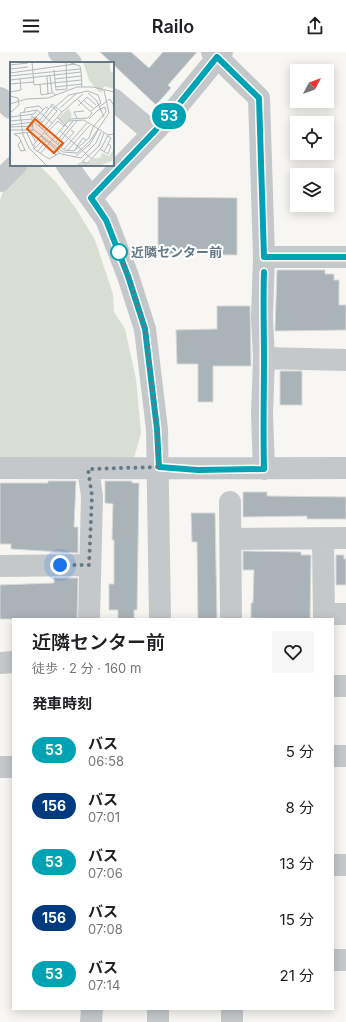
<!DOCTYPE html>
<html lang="ja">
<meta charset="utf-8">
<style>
:root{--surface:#fff;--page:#f6f6f6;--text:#202124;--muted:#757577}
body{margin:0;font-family:Inter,"Noto Sans JP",sans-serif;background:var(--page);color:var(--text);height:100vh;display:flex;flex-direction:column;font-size:15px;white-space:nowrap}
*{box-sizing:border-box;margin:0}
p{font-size:13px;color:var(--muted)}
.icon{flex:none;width:22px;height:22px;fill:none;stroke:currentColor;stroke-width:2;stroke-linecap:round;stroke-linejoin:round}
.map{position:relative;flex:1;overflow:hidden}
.details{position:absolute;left:12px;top:566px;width:322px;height:392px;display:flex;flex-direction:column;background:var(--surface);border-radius:0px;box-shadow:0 2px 10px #0003}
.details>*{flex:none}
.badge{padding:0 8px;border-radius:13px;font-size:14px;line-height:26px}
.needle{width:26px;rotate:49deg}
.controls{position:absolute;left:290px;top:12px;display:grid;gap:8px}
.controls a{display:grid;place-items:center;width:44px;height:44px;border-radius:0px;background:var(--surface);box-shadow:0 2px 10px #0003;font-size:20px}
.you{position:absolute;width:20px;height:20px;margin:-10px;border:3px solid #fff;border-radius:50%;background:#1a73e8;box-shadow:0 0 0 6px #1a73e833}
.map>.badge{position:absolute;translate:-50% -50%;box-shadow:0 0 0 2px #fff}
h2{padding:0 20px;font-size:15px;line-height:36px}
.round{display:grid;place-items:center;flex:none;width:42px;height:42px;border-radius:0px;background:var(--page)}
.headline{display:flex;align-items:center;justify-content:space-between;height:68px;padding:0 20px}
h1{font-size:19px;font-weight:600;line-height:30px}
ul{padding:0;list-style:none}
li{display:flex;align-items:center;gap:12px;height:56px;padding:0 20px}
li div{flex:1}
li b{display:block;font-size:15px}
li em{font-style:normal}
li .badge{min-width:44px;font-weight:700;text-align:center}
header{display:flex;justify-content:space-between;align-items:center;height:52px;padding:0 20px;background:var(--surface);font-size:18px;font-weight:600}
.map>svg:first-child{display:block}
.green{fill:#d8ded4}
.building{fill:#aab3b8;stroke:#d8d8d6}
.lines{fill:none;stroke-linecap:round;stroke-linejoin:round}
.minor{stroke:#c4c8cb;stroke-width:22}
.line-casing{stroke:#fff;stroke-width:9}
.line{stroke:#00a3b4;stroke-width:6}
.walk{stroke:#647885;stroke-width:4;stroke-dasharray:0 7.2}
.stop-dot{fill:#fff;stroke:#00a3b4;stroke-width:2}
.labels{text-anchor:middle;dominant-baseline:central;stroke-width:4;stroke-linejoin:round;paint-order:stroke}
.stop-label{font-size:13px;font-weight:bold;fill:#647885;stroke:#fff;text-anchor:start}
.inset-road{fill:none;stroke:#afb9bd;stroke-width:1}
.view{fill:#e8590c;fill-opacity:0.15;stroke:#e8590c;stroke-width:2}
.inset-edge{fill:none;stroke:#647885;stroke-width:2}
</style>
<header><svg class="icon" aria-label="menu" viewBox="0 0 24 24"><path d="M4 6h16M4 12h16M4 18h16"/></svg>Railo<svg class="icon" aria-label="share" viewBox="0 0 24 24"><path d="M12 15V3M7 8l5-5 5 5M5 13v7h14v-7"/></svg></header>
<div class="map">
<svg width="346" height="970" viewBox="0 0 346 970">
<rect width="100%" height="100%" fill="#f7f6f3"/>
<path class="green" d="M25 113H39L55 129 75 155 95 188 113 242 114 260 125 277 136 327 141 381 134 406 0 407V148L5 134Z"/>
<path class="building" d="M100 0H131L149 16 163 0H197L168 33 171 36 156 53Z
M158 145 237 146V203L158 202Z
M277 218H325V222H334V228H339V253H346V278L275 279Z
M217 254H250L251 314H213V350H198V312H177L176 278 217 277Z
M280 319H302V353H280Z
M48 429H76L74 475H78V501L11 497V492H0V431H48Z
M105 429H132V431H139L137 558H134V567H118V558H109V532H114V488H112L113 452 105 451Z
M243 440H267V444L346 445V467H307V464L243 465Z
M191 461H215L217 567H198L197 490H192Z
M243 499 301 500V503H311L310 567 251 566V551H253L254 518H243Z
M336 503H344V507H346V533H336Z
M54 526H78L77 567H0V533L54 531Z"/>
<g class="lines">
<path class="minor" d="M59 0 71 11
M212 0 259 46 264 205 262 266 264 306 262 362 264 417
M0 46 11 56
M113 47 153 81
M67 113 106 167 128 224 145 277 157 377 160 567
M0 129 16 113
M91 146 171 62 222 0
M264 205H346
M264 306 346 308
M0 416C115 417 231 416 346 416
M88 417 92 444 89 567
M230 450 231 567
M231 487 346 486
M323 487 324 567
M0 514 89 513
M324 562H346
M0 611 13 610
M333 634H346
M333 704H346
M0 715H13
M333 813H346
M333 908H346
M91 970 92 957
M158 970V957
M232 970V957"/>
</g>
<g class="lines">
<g class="line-casing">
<path id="line" d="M264 220C263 249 264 278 264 306 264 343 263 380 264 417L198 418 159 415 157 377 145 277 128 224 106 168 91 146 171 62 217 5 259 46 264 205H346"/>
</g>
<use href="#line" class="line"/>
<path class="walk" d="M60 513H89L92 444 88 417 159 415 157 377 145 277 128 224 117 196 119 200"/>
</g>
<circle class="stop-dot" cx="119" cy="200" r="8"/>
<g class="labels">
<g class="stop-label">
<text x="131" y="200">近隣センター前</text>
</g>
</g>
<g transform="translate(10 10)">
<rect width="104" height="104" fill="#f7f6f3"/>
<path d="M73 0H100V9L104 11V27L94 24 92 30H89L79 18ZM59 46 62 54 55 62 48 56ZM104 87 102 99 89 104H66L70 100 78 102 84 96H90L92 91 99 94Z" fill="#d8ded4"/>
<path class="inset-road" d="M22 0 24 23 71 18M58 0 70 4 71 10M0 3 18 1M0 7 18 5M44 8 46 28 57 27 56 0M0 11 65 2M0 14 70 7M37 14 38 32M40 14 42 30 46 33M45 17 71 14M0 18 71 10 72 25M0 22 24 20M30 23 31 33 42 31M45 25 72 22M0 30 11 28 10 16M78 31 87 39 94 55M0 34 8 36 9 43 0 51M73 38 83 46M0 42 16 37 38 36 67 25H83L104 30M41 44 42 42 52 50M68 44 77 35 86 43M89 45 100 37 104 44M44 46 59 33 78 29 88 33 91 41 81 49M50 46 67 31M14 50 15 46 29 44 33 48M22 53V56L26 55 32 60M0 55 24 52 27 48M26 55 36 45 39 47M47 55 58 66M67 56 64 50 74 49M30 58 41 44M0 59 22 57 23 68M59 59 74 58 98 73 104 72M0 63 24 60 35 69M29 64 44 46M0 65 23 64M32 67 47 49 41 44M0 68H24L53 90 67 91 80 79 99 51 94 28M50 69 82 97M17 71 23 84M35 71 54 88 64 89 79 76 83 65 96 50 95 45 88 48 79 57M36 72 48 59 54 64M31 74 51 92 71 96M11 79 8 83 11 89 16 88M46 80 63 59M48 82 67 59M37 85 46 93M51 85 64 70 61 68M24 87 34 77M54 87 77 61M90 87 98 92 101 84 98 82M15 88 9 75 4 72 20 70 26 80M57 89 80 63M64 89 73 76 76 78M27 90 36 79M94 90 101 76 97 74M50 91 39 97 24 87V82L52 50 73 32M30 92 60 57 78 56 82 51 68 38M66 94 80 82 88 68M71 96 86 81 91 70M72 100 78 101 92 85 98 73M72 100 89 84 94 71M37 104 19 86 13 73 10 51 27 48 42 61"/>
<path class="view" d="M25 57 53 81 44 91 17 67Z"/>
<rect width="104" height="104" class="inset-edge"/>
</g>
</svg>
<div class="controls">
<a><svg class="needle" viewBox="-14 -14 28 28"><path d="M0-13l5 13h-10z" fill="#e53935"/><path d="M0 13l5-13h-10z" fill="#757577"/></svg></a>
<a><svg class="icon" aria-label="locate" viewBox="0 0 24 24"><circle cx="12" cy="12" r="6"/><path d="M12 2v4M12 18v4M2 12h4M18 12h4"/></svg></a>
<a><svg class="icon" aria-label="layers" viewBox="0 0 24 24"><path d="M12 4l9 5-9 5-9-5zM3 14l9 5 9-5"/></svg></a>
</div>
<div class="you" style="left:60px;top:513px"></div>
<b class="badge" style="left:169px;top:64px;background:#00a3b4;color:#fff">53</b>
<section class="details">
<div class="headline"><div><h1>近隣センター前</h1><p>徒歩 · 2 分 · 160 m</p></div><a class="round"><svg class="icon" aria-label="heart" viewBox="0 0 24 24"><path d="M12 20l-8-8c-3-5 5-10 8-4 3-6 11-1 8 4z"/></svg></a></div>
<h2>発車時刻</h2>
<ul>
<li><span class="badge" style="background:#00a3b4;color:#fff">53</span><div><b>バス</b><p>06:58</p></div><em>5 分</em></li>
<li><span class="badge" style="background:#003b80;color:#fff">156</span><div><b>バス</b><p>07:01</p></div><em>8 分</em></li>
<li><span class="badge" style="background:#00a3b4;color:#fff">53</span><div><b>バス</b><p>07:06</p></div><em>13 分</em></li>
<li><span class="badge" style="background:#003b80;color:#fff">156</span><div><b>バス</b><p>07:08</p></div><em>15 分</em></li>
<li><span class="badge" style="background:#00a3b4;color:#fff">53</span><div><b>バス</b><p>07:14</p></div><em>21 分</em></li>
</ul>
</section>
</div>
